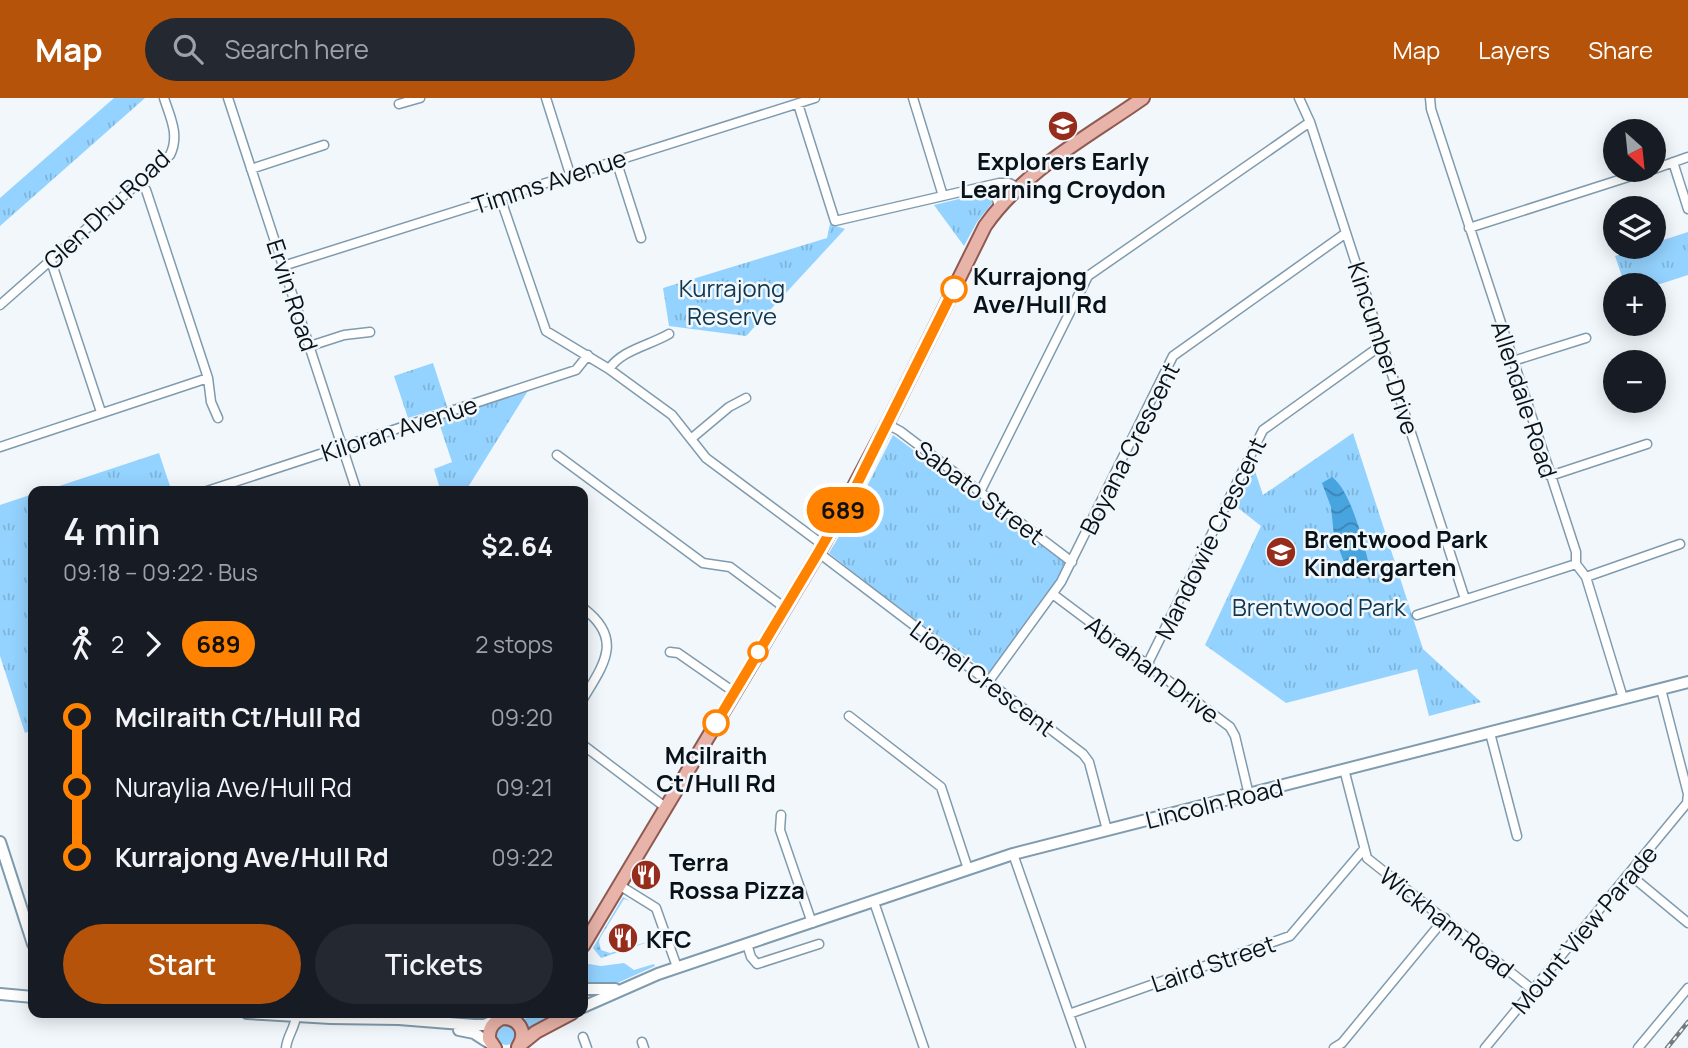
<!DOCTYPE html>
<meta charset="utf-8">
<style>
:root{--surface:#171b24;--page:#242831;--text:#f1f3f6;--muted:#9ea1a6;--accent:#b45309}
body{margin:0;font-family:Manrope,sans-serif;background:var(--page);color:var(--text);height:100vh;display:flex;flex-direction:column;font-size:26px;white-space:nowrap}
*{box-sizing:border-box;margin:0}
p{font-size:23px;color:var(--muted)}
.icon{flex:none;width:38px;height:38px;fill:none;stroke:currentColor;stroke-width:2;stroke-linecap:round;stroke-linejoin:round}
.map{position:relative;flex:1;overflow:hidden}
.drawer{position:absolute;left:28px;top:388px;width:560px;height:532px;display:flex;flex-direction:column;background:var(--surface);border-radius:14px;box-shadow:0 4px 18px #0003}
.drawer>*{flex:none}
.badge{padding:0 14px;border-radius:23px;font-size:24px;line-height:46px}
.needle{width:46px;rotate:153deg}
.fabs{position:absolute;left:1603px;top:21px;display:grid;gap:14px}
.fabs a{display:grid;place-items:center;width:63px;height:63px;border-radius:50%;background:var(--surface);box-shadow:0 4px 18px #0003;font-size:35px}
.map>.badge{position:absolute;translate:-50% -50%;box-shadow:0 0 0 4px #fff}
.legs{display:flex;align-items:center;gap:10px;height:77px;padding:0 35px;font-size:23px}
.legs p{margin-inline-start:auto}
.headline{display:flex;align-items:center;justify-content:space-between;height:119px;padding:0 35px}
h1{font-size:38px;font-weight:600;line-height:52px}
.button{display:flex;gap:14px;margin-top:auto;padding:14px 35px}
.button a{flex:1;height:80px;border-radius:42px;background:var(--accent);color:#fff;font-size:28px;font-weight:600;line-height:80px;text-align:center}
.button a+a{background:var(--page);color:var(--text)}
ul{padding:0 35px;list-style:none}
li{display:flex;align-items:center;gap:24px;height:70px;font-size:26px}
li i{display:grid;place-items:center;width:10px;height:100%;margin:0 9px;background:currentColor}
li i::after{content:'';width:18px;height:18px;margin:-9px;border:5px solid;border-radius:50%;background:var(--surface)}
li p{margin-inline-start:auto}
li:first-child i{background:linear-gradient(#0000 50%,currentColor 0)}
li:last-child i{background:linear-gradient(currentColor 50%,#0000 0)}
header{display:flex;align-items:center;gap:42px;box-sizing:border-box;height:98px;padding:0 35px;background:var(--accent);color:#fff}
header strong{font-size:33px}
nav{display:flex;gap:38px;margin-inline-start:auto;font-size:24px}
.search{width:490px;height:63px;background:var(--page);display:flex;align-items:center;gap:18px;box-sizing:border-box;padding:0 24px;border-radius:38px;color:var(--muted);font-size:26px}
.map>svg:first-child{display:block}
.grass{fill:#94d3ff}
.park{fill:url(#park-tufts)}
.garden{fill:url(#garden-dots)}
.water{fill:url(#water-waves)}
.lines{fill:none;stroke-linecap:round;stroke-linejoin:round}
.street-casing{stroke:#809bae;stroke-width:11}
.secondary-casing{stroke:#809bae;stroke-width:14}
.primary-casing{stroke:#8f5a51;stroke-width:16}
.street{stroke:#fff;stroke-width:8}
.secondary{stroke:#fff;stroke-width:10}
.primary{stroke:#e8b3a9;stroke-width:12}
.rail-casing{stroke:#737b80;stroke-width:4.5}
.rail{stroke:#f1f7fb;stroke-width:2;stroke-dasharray:5;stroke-linecap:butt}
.line-1-casing{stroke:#fff;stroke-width:16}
.line-1{stroke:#ff8200;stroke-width:10}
.stop-1-dot{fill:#fff;stroke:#ff8200;stroke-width:3.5}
.labels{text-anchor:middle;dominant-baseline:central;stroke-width:5;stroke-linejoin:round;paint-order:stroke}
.poi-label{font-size:24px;font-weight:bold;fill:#081218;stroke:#f1f7fb;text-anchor:start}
.street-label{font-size:24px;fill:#081218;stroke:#f1f7fb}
.stop-label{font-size:24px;font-weight:bold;fill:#081218;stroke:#f1f7fb;text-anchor:start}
.park-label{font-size:24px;fill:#10374f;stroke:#f1f7fb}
</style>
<header>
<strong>Map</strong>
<div class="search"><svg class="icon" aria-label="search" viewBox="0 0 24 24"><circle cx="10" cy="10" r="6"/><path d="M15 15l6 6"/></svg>Search here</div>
<nav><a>Map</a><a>Layers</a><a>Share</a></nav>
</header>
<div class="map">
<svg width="1688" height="950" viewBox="0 0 1688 950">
<defs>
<pattern id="park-tufts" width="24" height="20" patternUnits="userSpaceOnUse" patternTransform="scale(1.75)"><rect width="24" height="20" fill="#94d3ff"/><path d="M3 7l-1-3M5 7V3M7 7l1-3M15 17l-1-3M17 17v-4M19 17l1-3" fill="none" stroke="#7eb4da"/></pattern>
<pattern id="garden-dots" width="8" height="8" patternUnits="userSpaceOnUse" patternTransform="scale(1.75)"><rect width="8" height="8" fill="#94d3ff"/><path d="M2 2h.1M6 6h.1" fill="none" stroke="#7eb4da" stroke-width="1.8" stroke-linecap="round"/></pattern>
<pattern id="water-waves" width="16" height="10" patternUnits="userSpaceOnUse" patternTransform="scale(1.75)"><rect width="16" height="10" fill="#48a4de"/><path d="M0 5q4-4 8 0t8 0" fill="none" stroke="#3a84b3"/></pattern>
</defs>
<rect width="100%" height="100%" fill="#f1f7fb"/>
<path class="grass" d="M583 865 601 868 624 865 634 872 654 866 655 868 613 887H583Z
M445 915H476L481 923 444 920Z
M533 915H549L553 918 527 932 522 923Z
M496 937a10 10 0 1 1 20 0a10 10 0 1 1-20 0Z"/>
<path class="park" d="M114 0H145L0 128V100Z
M988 94 992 98 993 104 977 124 964 148 934 107Z
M830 126 845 131 746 238 669 228 663 190 827 140Z
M1688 134V177L1654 188 1625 187 1615 158 1643 149H1654V145Z
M433 265 447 308 408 320 394 278Z
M529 291 465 394H441L434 371 452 364 438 322Z
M1353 335 1423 551 1481 604 1429 618 1417 571 1286 605 1205 547 1261 428 1233 406 1253 367 1263 397Z
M893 337 1067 466 1050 496 989 575 882 497 829 455 856 410Z
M159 355 172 394H41Z
M33 396V632L25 635 0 558V407Z"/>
<path class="garden" d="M623 799 630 803 624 801 600 840 599 844 601 852 610 855 657 841 601 860 593 850Z"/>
<path class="water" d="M1332 379C1351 392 1364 447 1370 470V475C1363 482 1358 481 1349 477L1334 438 1331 409 1322 385Z"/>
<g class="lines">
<g class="street-casing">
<path id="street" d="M228 0 357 394
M546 0 570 76
M913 0 943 98
M1299 0 1310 24 1465 501
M1430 0 1431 11 1576 454V466L1586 479 1623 600
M399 6 420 0
M798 6 835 123 999 85H1009L1017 89
M616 62 641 140
M1673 64 1688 111
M251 71 324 47
M1654 71 1688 59
M989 88 995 95 999 108
M500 99 546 233 609 271 672 317 706 360 823 447
M1469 130 1650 72
M51 163 101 314
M283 168 815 0
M0 207 170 57C180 37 170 19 164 0
M310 248 344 237 370 234
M1513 263 1586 240
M609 271C622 252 648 248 669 236
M208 280 211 304 218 320
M887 326 900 333 1072 464
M692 340 729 309 746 300
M0 349 208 280 146 92 140 85
M557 357 703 465 730 469 785 510
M1550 378 1647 346
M204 394 576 272 588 257
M980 394 1088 178 1310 24
M819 455 1083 656 1089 664 1107 732
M1586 479 1680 446
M1054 497 1230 629 1235 638 1249 697
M583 510C624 541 604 566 583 601
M1417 517 1576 466
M670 554 678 555 734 594
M1147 567 1263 332 1383 246
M989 583 1061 484 1173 258 1346 135
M849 618 941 689 968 771
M1490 635 1517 738
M583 647 665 709
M1344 671 1367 760 1533 892
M781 717 780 732 812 825
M1013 756 1081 950
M1629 776 1688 825
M619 787 656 810 677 869
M874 804 924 950
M747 846 751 859 757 866 819 846
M1069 916 1290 838 1364 751
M583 939 587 950
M642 944 644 950
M286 950C287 938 295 930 296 918
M1334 950 1342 945 1445 820
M1485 950 1687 705 1688 696 1661 591
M1638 950 1688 890"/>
</g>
<g class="secondary-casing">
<path id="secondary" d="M0 744 33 846
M583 891H615
M0 896 33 899
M583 909 658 876 1013 756 1688 584
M247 915 331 920 399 921 474 927H484L496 922
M459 932 474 935 491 946"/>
</g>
<g class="primary-casing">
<path id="primary" d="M583 848 823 447 887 326 985 128C1023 73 1089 38 1143 0
M501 920C519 919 528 934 518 949
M520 947 536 934 572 915
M495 950 489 941C488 924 500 921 513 915"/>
</g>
<use href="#street" class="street"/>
<use href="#secondary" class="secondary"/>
<use href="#primary" class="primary"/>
<g class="rail-casing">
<path id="rail" d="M1667 950 1688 924"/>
</g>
<use href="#rail" class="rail"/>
</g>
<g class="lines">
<g class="line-1-casing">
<path id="line-1" d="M716 625 818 455 853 394 954 191"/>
</g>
<use href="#line-1" class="line-1"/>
</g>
<defs>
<g id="school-disc" transform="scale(1.575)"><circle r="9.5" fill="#962c1b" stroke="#f1f7fb"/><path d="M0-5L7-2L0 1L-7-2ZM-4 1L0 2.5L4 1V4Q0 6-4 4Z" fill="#fff"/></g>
<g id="restaurant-disc" transform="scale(1.575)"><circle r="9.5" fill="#962c1b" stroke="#f1f7fb"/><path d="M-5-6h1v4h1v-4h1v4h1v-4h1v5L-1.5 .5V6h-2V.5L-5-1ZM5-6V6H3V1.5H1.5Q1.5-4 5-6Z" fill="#fff"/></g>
</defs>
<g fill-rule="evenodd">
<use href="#school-disc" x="1063" y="28"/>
<use href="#school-disc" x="1281" y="454"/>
<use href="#restaurant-disc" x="646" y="777"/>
<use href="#restaurant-disc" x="623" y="840"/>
</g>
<g class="stop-1-dot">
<circle cx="954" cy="191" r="12"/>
<circle cx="758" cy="554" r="9"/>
<circle cx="716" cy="625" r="12"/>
</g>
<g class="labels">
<g class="poi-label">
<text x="1063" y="62" text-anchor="middle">Explorers Early<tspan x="1063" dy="28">Learning Croydon</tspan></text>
<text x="1304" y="440">Brentwood Park<tspan x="1304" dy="28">Kindergarten</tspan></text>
<text x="669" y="763">Terra<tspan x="669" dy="28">Rossa Pizza</tspan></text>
<text x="646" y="840">KFC</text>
</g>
<g class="street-label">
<text transform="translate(549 83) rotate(-18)">Timms Avenue</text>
<text transform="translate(106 111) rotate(-43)">Glen Dhu Road</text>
<text transform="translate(293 197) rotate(72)">Ervin Road</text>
<text transform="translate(1384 250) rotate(72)">Kincumber Drive</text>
<text transform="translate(1525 301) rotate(72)">Allendale Road</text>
<text transform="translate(399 330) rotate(-18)">Kiloran Avenue</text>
<text transform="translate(1129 350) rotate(-63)">Boyana Crescent</text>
<text transform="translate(980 394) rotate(37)">Sabato Street</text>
<text transform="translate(1210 440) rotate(-64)">Mandowie Crescent</text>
<text transform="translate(1153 571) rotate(37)">Abraham Drive</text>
<text transform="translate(983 580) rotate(37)">Lionel Crescent</text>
<text transform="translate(1214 705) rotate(-14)">Lincoln Road</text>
<text transform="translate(1447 824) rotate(38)">Wickham Road</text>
<text transform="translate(1584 831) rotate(-50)">Mount View Parade</text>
<text transform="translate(1213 865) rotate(-19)">Laird Street</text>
</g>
<g class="stop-label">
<text x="973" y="177">Kurrajong<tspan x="973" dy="28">Ave/Hull Rd</tspan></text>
<text x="716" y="656" text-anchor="middle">Mcilraith<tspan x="716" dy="28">Ct/Hull Rd</tspan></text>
</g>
<g class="park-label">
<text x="732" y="189">Kurrajong<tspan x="732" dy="28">Reserve</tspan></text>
<text x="1319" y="508">Brentwood Park</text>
</g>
</g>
</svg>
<div class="fabs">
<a><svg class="needle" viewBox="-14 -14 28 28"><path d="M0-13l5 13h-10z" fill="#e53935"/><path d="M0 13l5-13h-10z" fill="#9ea1a6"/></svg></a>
<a><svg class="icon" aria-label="layers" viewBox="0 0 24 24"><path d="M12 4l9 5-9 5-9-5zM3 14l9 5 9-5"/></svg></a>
<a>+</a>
<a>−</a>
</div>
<b class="badge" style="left:843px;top:412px;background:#ff8200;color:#111">689</b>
<section class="drawer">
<div class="headline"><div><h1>4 min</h1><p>09:18 – 09:22 · Bus</p></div><b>$2.64</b></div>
<div class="legs"><svg class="icon" aria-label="walk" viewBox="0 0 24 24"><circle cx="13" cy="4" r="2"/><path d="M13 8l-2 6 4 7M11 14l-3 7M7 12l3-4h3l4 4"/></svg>2<svg class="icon" aria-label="forward" viewBox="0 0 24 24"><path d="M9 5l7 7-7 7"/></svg><b class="badge" style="background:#ff8200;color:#111">689</b><p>2 stops</p></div>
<ul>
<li><i style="color:#ff8200"></i><b>Mcilraith Ct/Hull Rd</b><p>09:20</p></li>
<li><i style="color:#ff8200"></i><span>Nuraylia Ave/Hull Rd</span><p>09:21</p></li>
<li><i style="color:#ff8200"></i><b>Kurrajong Ave/Hull Rd</b><p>09:22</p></li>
</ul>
<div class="button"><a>Start</a><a>Tickets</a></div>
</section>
</div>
